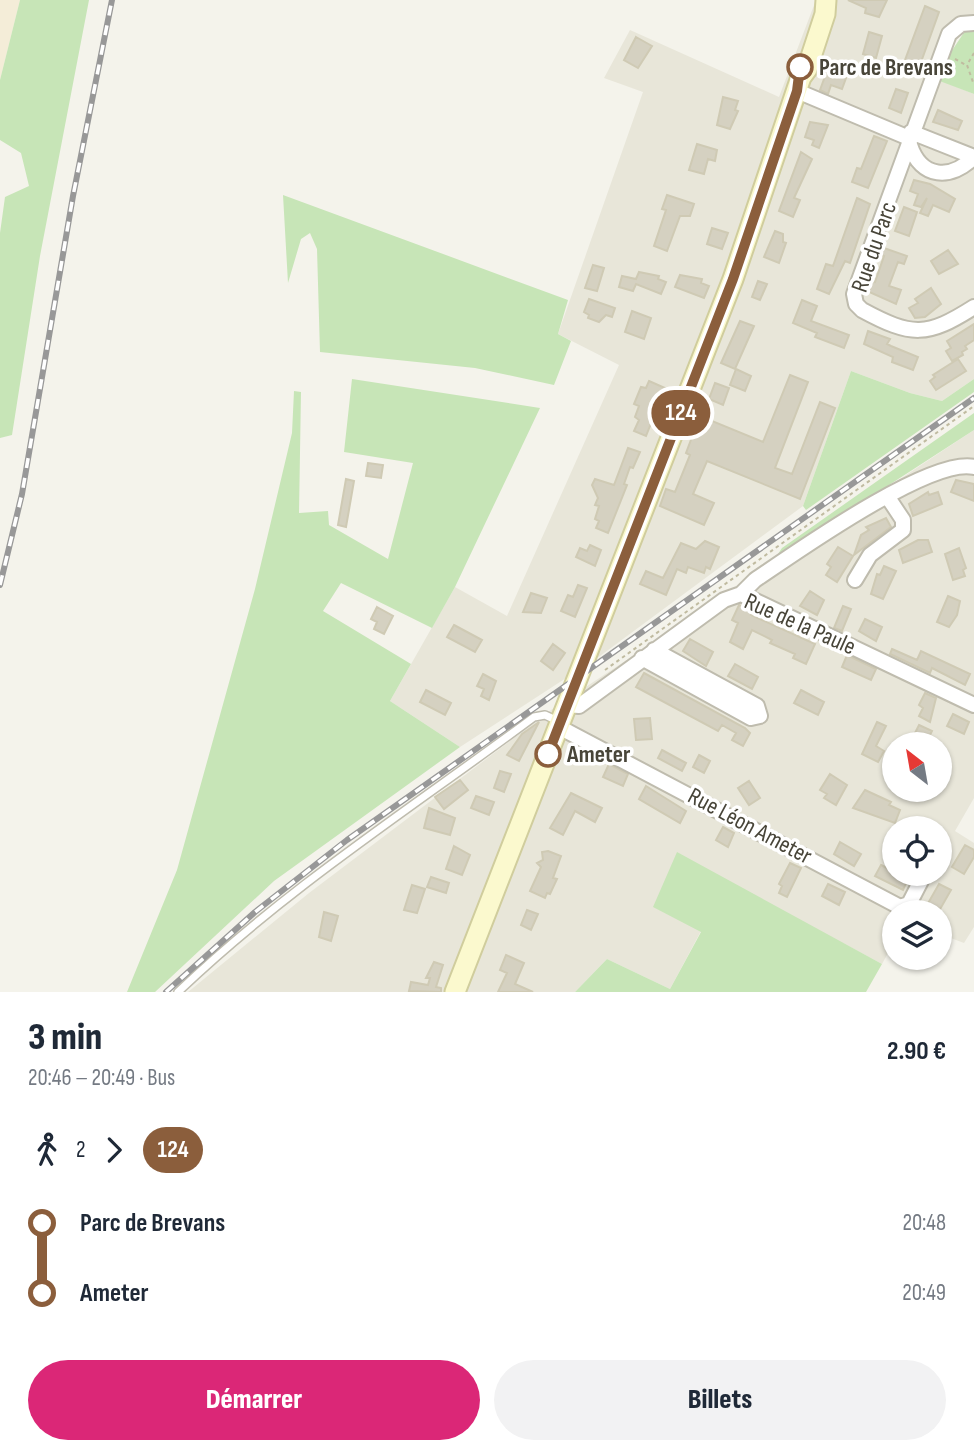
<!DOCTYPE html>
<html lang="fr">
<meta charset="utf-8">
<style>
:root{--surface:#fff;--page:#f2f2f3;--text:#1f2937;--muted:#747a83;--accent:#db2777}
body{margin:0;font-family:"Sofia Sans Condensed",sans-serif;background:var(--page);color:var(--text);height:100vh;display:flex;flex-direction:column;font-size:26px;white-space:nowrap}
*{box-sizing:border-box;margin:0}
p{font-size:23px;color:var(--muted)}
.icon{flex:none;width:38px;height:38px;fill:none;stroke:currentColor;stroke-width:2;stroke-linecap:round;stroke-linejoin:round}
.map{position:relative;height:992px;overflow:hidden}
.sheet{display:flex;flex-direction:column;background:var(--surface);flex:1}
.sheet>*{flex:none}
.badge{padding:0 14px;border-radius:23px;font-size:24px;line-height:46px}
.needle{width:46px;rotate:329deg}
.tools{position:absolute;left:882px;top:732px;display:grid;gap:14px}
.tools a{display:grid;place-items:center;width:70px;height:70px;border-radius:50%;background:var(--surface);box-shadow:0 2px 5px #0004;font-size:35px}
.map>.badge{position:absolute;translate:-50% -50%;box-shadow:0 0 0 4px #fff}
.legs{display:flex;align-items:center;gap:10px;height:77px;padding:0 28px;font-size:23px}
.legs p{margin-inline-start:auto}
.summary{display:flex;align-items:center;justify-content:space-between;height:119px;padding:0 28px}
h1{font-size:38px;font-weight:800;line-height:52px}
.cta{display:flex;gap:14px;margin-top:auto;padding:14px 28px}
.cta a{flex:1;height:80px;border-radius:42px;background:var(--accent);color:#fff;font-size:28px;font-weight:800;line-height:80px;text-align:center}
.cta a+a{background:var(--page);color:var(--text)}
ul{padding:0 28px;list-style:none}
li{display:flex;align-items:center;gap:24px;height:70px;font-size:26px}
li i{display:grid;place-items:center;width:10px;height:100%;margin:0 9px;background:currentColor}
li i::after{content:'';width:18px;height:18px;margin:-9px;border:5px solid;border-radius:50%;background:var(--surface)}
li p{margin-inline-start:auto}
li:first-child i{background:linear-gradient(#0000 50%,currentColor 0)}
li:last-child i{background:linear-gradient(currentColor 50%,#0000 0)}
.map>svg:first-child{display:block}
.residential{fill:#e8e6d9;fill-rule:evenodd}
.commercial{fill:#f4edd8}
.green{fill:#c7e5b7}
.building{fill:#d5d1c1;stroke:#cfcab4;stroke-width:2}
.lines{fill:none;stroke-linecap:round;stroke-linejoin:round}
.lane-casing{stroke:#bfbcae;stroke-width:10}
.street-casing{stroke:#bfbcae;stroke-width:18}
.secondary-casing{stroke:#d0cd9d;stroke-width:23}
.path{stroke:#c0bba0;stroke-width:2;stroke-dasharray:3.5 3.5;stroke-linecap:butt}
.lane{stroke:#fff;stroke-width:7}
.street{stroke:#fff;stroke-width:14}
.secondary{stroke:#fbf9ce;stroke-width:19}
.rail-casing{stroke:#989898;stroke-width:6}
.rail{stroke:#fff;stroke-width:3.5;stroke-dasharray:10;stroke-linecap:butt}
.line-1-casing{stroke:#fff;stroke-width:16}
.line-1{stroke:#8b5e3c;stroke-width:10}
.stop-1-dot{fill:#fff;stroke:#8b5e3c;stroke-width:3.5}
.labels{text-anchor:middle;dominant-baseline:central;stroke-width:7;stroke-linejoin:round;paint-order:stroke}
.stop-label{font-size:24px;font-weight:bold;fill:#484539;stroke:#fff;text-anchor:start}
.street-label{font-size:24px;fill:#484539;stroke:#fff}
</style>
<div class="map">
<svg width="974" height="992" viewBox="0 0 974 992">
<rect width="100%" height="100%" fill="#f4f3eb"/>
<path class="residential" d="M816 0H974V31L968 30 958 37 951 52H948L937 79 974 94V379L942 401 910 393 851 371 803 506 600 656 460 747 390 701 455 587 507 616 619 365 558 334 643 92 604 78 630 30 779 97Z
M974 430V798L955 831 974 843V927L964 943 940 934V912H894V942L882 964 843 943 701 931 670 989 607 959 575 992H188L309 893 551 710ZM894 744H940V789H894ZM894 828H940V873H894Z"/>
<path class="commercial" d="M0 0H20L0 80Z"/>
<path class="green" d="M20 0H89L40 256 12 435 0 438V233L5 197 29 186 21 153 0 140V80Z
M965 31H974V94L937 80 947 51 951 52Z
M283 195 568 300 558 334 571 341 554 385 475 368 320 352 317 249 310 233 301 239 288 283Z
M851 371 910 393 942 401 974 379V392L806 510 803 506Z
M352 379 540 408 455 587 432 628 341 583 323 611 411 664 390 701 460 747 274 881 155 992H127L177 870 255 589 292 433 294 391 301 392 299 513 328 511 329 525 388 559 413 463 344 452Z
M974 413V430L784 553 778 554 782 548Z
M677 852 882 964 866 992H575L607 959 670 989 701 932 653 907Z"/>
<path class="building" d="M848 0H887L879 17 865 13 866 8Z
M925 6 939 12 916 76 901 71Z
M869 32 882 36 876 58 863 54Z
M636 37 652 46 638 68 624 60Z
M827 71 846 78 842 89 831 85 828 94 820 90Z
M896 89 908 93 901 113 889 108Z
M723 97 738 101 735 110 738 111 730 129 717 125Z
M938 110 962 121 958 130 933 122Z
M810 122 828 125 819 148 812 145 814 140 805 137Z
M874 136 887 141 868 188 852 182 857 168 861 169Z
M697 144 717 150 715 161 708 159 704 174 689 170Z
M801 152 812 159 794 198 800 200 793 217 779 211Z
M914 180 930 184 955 199 949 212 933 205 928 216 920 213 927 198 921 207 914 205 918 194 910 191Z
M667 195 694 204 690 216H680L667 251 654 246 666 210 662 209Z
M857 198 870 204 850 263 845 261 829 294 817 289 826 264 833 266Z
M904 207 917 212 909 236 895 231Z
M712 228 728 233 722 249 707 244Z
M775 231 783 234V242L786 243 779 263 764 257Z
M881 247 907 256 904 264 898 262 889 286 901 290 896 304 867 291 871 280 875 282 884 256 879 254Z
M948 250 958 264 939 274 931 261Z
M593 265 604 268 597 291 585 288Z
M639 272 659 276 658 279 666 282 661 294 636 284 633 291 619 287 622 276 636 279Z
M680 275 702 279 701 283 709 286 704 298 675 287Z
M758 281 767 284 760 300 752 297Z
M931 288 941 304 925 317 915 318 909 308 918 303 915 299Z
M589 299 615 308 612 317 606 315 599 322 588 318 589 315 584 312Z
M802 300 817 306 811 321 849 335 844 348 815 337 817 333 793 323Z
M632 311 651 318 644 339 625 332Z
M740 321 754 326 735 369 721 363Z
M974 324V340L965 346 967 349 962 352 963 355 952 361 946 351 951 348 947 341Z
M868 331 890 339 887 344 891 346 918 357 913 370 892 362 893 357 864 344Z
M958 359 966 371 936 390 930 381 935 377 933 375Z
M736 369 751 376 745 391 730 385Z
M790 375 808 382 775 468 792 474 820 402 835 408 800 499 707 461 693 494 714 503 704 525 660 506 666 489 675 492 690 455 686 453 700 416 763 442Z
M649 381 665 388 646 436 634 431 639 420 635 417 639 406 634 404 641 387 646 388Z
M715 383 729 388 723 405 709 399Z
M628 448 640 452 633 468 630 467 624 484 627 485 608 533 596 528 599 521 595 519 599 506 595 505 598 498 592 485 595 479 614 485Z
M368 463 383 465 381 478 366 476Z
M346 479 354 481 346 527 338 525Z
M956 480 974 484V501L951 492Z
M928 492 929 495 938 492 942 504 913 516 909 504Z
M886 518 891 527 854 555 861 535 869 530 866 527Z
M918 540H928L932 552 903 563 899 550Z
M705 541 719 547 710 569 706 567 704 573 688 567 686 573 677 569 666 595 640 584 646 571 663 578 681 543 696 549Z
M590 545 601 550 595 566 576 557 580 548 587 551Z
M838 547 853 556 837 582 826 575 831 567 827 564Z
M959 548 966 568 963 570 965 576 953 580 945 554Z
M884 566 896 571 883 599 871 594 877 574 880 575Z
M578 585 587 588 575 617 561 611 568 595 573 597Z
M810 591 824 600 817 615 800 606Z
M531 593 547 598 541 613 523 612Z
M948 596 960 601 957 615 949 627 937 622Z
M739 605 753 610 751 615 815 644 806 664 793 658 795 654 770 643 772 640 752 630 743 649 730 642 738 623 732 620Z
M843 606 851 609 842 631 834 628Z
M377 607 393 616 384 634 374 629 377 622 371 619Z
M865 619 882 627 876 641 859 631Z
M454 625 482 640 475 652 447 637Z
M690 639 713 652 706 666 683 651Z
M553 644 565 653 553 670 541 661Z
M892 649 917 660 921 651 970 674 965 685 932 668 930 673 890 654Z
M847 655 876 669 871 680 842 667Z
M735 664 758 677 752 689 728 676Z
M644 673 745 728 750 733 743 746 732 740 736 733 722 725 718 731 636 687Z
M483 674 496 681 489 700 481 696 484 689 477 686Z
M426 690 451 703 445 715 420 702Z
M801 690 824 702 818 715 794 703Z
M925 693 936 698 930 722 919 716 923 708 919 705Z
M953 714 969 722 964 734 947 726Z
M650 718 652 739 636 740 634 719Z
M539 722 519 761 507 755 522 734Z
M877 722 886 726 876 746 884 751 878 762 862 754Z
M919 725 932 731 926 743 913 737Z
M574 746 584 751 578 763 568 758Z
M662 750 686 763 682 771 658 758Z
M699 755 710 761 704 773 693 767Z
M609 764 628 774 623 786 603 777Z
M500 771 511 774 504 792 494 788Z
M830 774 847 785 836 805 824 798 827 794 820 790Z
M460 780 468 790 444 809 435 797Z
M749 781 760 798 749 805 738 788Z
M646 786 686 811 680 823 639 799Z
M865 790 891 802 889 805 900 810 895 823 853 808Z
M571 793 602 808 595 822 575 811 563 835 550 828Z
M476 796 494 802 489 815 471 808Z
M429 808 455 818 450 835 424 828Z
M723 827 734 833 728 847 716 840Z
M840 842 861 854 854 866 834 854Z
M965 845 974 850V857L964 874 952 867Z
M454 846 470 855 462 875 446 869Z
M548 851 561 856 553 878 557 879 550 894 547 893 545 898 530 891 541 867 537 863 543 860 542 852Z
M790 863 801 868 787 897 779 893 782 886 779 884Z
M881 865 908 879 903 890 875 876Z
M431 877 449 883 446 893 427 887Z
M828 884 845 892 839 905 822 896Z
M939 884 951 890 939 911 927 905Z
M412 885 425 889 417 913 404 910Z
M527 910 538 914 531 930 521 925Z
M324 912 338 916 331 941 319 937Z
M506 955 524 963 515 984 533 992H498L507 973 500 970Z
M434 962 443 965 436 987 441 988V992L409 991 411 982 428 985 430 978H426Z"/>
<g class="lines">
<g class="lane-casing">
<path id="lane" d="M178 992C288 887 413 807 534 717L545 715 560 722"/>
</g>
<g class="street-casing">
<path id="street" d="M974 23 961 24 949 34 854 294 856 304 862 310C912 337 927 337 974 307
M797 91 909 138
M911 132 974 157
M910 145C921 179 951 180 974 157
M855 580 870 555 903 530V520L887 496
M741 594 755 580C795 553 930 457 974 467
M642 658 751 718 760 716 757 706 654 650
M567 705 579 706 724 600 741 594 974 705
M559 727 900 907 909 904 925 873"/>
</g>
<g class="secondary-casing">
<path id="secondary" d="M455 992 733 279 801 77 807 69 825 14 826 0"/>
</g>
<path class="path" d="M974 53 967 65 974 85
M955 59 966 65
M605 670 974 406"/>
<use href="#lane" class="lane"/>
<use href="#street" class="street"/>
<use href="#secondary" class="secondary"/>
<g class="rail-casing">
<path id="rail" d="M0 585 22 494 73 196 112 0
M166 992 255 912 347 840 974 398"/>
</g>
<use href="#rail" class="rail"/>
</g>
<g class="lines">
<g class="line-1-casing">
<path id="line-1" d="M548 754 733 279 797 91 800 67"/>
</g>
<use href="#line-1" class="line-1"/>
</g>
<g class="stop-1-dot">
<circle cx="800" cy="67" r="12"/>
<circle cx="548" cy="754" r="12"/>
</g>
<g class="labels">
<g class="stop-label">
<text x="819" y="67">Parc de Brevans</text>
<text x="567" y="754">Ameter</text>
</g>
<g class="street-label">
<text transform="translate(874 247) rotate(-71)">Rue du Parc</text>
<text transform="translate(800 624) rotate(24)">Rue de la Paule</text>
<text transform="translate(750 826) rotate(28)">Rue Léon Ameter</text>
</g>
</g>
</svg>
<div class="tools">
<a><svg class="needle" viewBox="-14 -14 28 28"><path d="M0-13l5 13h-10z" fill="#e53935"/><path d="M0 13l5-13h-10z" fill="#747a83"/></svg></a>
<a><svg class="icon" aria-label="locate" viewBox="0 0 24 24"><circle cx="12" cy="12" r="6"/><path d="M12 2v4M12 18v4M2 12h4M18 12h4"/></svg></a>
<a><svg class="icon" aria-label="layers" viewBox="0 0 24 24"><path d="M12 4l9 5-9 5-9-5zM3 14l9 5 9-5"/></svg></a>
</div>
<b class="badge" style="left:681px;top:413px;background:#8b5e3c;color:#fff">124</b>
</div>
<section class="sheet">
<div class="summary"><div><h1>3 min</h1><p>20:46 – 20:49 · Bus</p></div><b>2.90 €</b></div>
<div class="legs"><svg class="icon" aria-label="walk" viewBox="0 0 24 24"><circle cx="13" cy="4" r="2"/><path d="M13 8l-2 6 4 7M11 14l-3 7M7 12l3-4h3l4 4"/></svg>2<svg class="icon" aria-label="forward" viewBox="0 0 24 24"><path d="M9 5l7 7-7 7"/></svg><b class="badge" style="background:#8b5e3c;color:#fff">124</b></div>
<ul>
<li><i style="color:#8b5e3c"></i><b>Parc de Brevans</b><p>20:48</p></li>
<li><i style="color:#8b5e3c"></i><b>Ameter</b><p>20:49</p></li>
</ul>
<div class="cta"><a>Démarrer</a><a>Billets</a></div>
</section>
